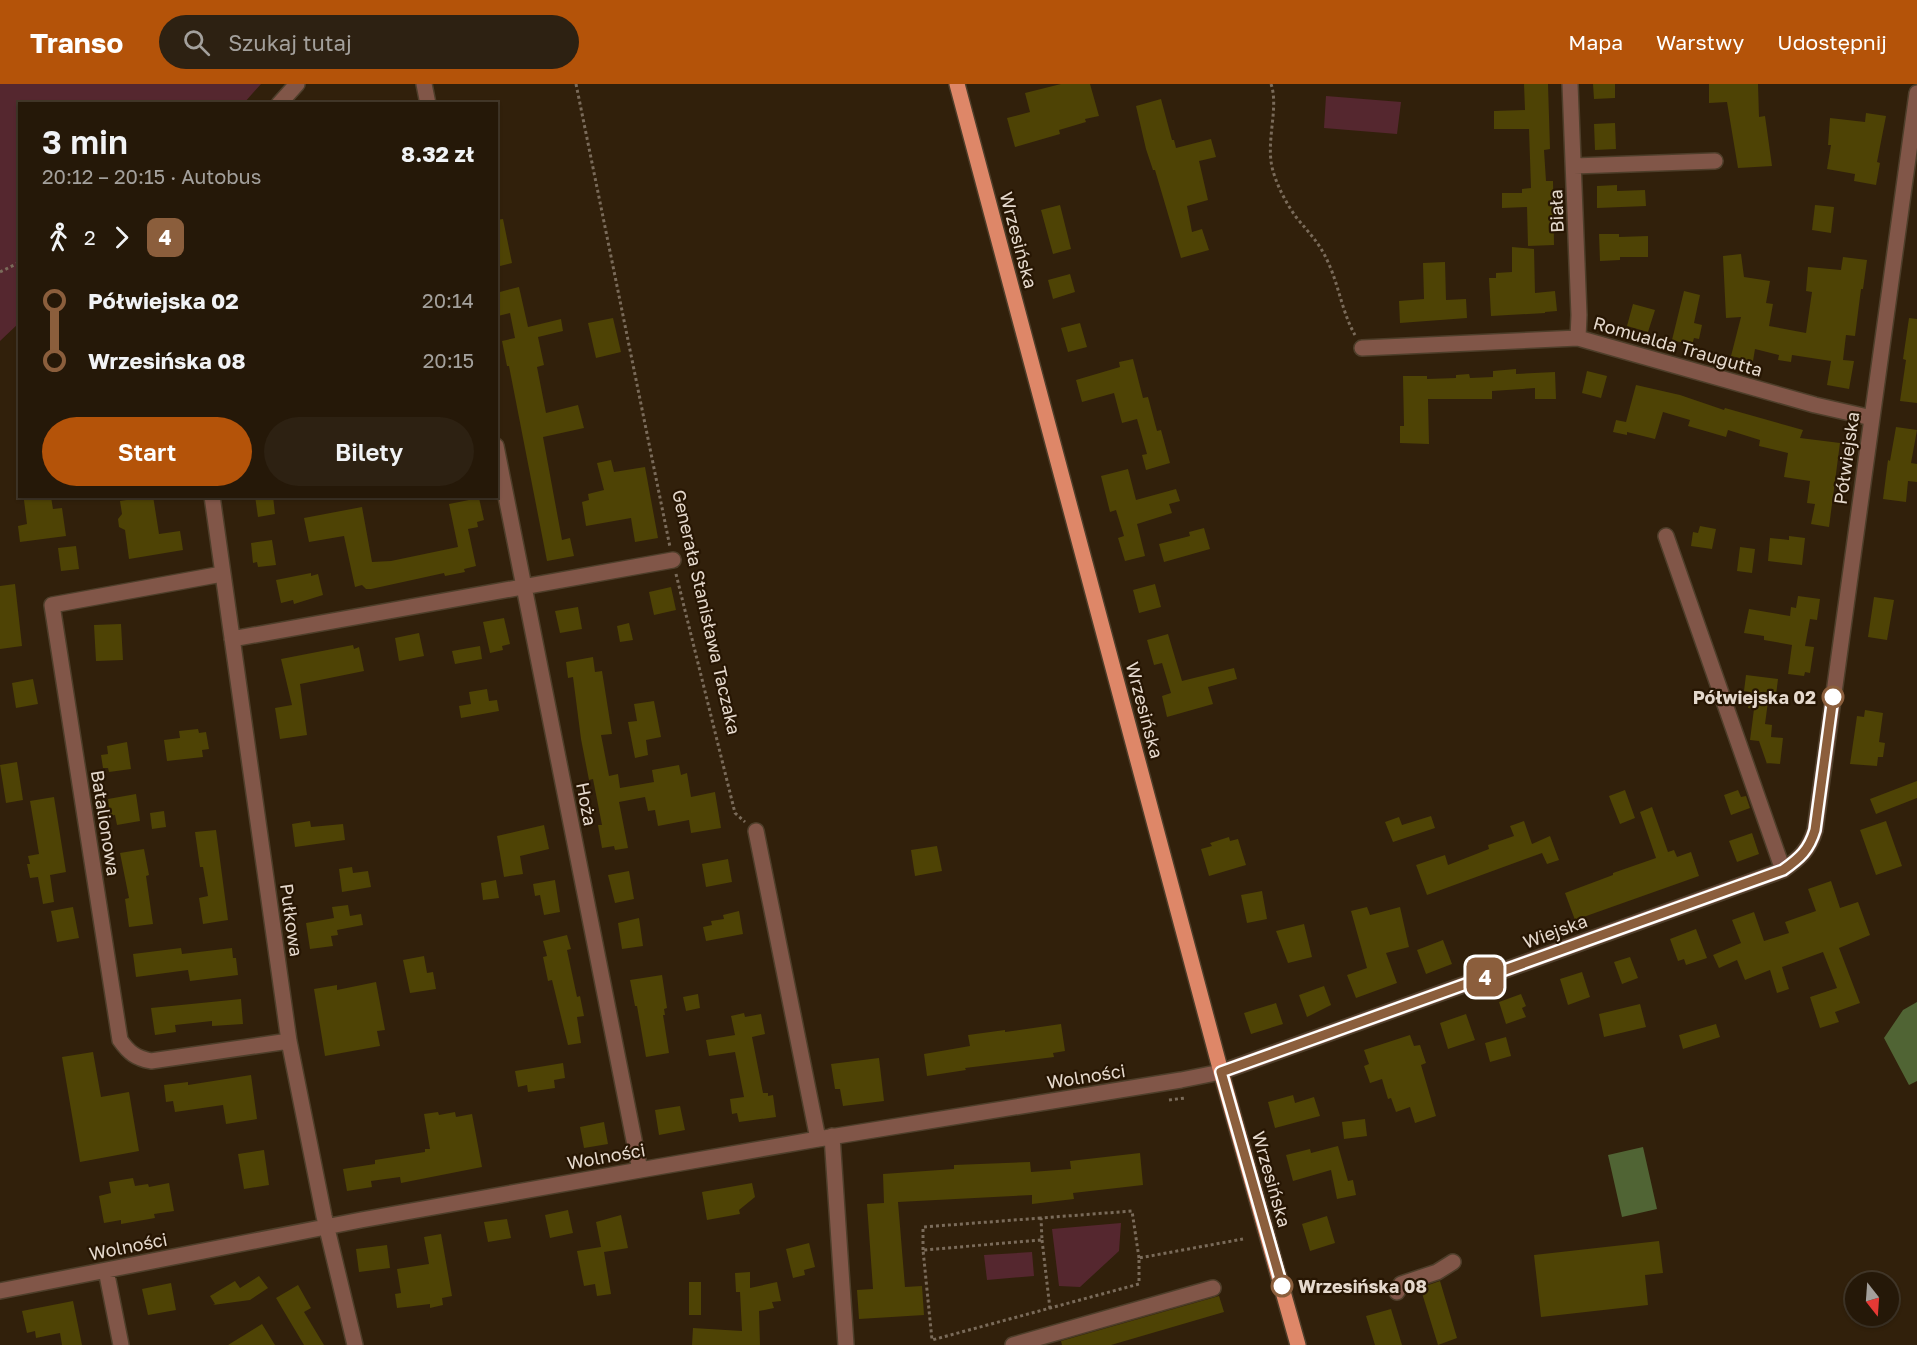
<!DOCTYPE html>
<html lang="pl">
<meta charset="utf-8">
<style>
:root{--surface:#251808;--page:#2d2112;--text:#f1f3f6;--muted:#a3a09c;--line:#423729;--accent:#b45309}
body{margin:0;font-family:"Golos Text",sans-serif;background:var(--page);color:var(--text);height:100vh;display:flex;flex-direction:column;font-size:22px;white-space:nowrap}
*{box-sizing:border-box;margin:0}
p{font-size:20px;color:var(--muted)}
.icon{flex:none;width:33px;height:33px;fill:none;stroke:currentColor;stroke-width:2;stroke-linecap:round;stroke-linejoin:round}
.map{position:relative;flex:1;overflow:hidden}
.panel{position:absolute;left:18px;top:18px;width:480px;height:396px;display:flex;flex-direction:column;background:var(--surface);border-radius:0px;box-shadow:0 2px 4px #0004,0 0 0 2px var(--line)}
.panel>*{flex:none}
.badge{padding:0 12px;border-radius:9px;font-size:21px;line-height:39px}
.needle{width:39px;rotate:163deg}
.tools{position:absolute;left:1845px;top:1188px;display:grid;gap:12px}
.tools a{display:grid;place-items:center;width:54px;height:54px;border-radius:50%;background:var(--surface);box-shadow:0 2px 4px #0004,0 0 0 2px var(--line);font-size:30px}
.map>.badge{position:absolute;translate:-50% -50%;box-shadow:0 0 0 3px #fff}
.legs{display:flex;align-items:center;gap:9px;height:66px;padding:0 24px;font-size:20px}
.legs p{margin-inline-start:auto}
.head{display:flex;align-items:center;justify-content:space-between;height:102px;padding:0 24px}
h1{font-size:33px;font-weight:600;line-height:45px}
.primary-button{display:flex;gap:12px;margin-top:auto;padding:12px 24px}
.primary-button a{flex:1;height:69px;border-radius:36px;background:var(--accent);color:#fff;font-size:24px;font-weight:600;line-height:69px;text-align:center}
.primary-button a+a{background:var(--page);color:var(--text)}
ul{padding:0 24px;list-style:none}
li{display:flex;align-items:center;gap:21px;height:60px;font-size:22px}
li i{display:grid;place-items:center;width:9px;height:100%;margin:0 8px;background:currentColor}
li i::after{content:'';width:15px;height:15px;margin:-8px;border:4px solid;border-radius:50%;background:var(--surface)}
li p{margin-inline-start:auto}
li:first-child i{background:linear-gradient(#0000 50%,currentColor 0)}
li:last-child i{background:linear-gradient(currentColor 50%,#0000 0)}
header{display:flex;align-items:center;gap:36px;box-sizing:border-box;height:84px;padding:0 30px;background:var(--accent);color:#fff}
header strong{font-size:28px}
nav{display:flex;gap:33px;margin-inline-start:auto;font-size:21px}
.search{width:420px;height:54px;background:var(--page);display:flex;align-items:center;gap:15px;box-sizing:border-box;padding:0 21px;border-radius:33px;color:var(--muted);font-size:22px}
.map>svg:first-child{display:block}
.green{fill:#55272f}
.water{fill:#506434}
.building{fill:#4e4305}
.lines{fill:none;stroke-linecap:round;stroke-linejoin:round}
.minor-casing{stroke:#4e3e2a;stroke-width:18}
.major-casing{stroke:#4e3e2a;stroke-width:18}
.path{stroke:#7a6b5a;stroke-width:3;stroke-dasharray:3 3;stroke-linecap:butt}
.minor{stroke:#815648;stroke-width:15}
.major{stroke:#de8768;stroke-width:15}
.line-1-casing{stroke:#fff;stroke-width:14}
.line-1{stroke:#8b5e3c;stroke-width:9}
.stop-1-dot{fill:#fff;stroke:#8b5e3c;stroke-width:3}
.labels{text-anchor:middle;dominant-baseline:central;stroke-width:4.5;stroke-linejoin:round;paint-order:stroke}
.street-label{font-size:18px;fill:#e5d9cd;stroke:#271603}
.stop-label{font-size:18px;font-weight:bold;fill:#e5d9cd;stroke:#271603;text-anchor:end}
</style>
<header>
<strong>Transo</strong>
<div class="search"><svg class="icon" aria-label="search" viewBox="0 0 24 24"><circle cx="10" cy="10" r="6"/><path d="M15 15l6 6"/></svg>Szukaj tutaj</div>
<nav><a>Mapa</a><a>Warstwy</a><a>Udostępnij</a></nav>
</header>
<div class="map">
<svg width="1917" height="1261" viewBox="0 0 1917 1261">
<rect width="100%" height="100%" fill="#31200b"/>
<path class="green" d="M0 0H261L244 19 20 20 19 239 0 257Z
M1326 12 1401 18 1397 50 1324 44Z
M1121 1139 1119 1167 1080 1203 1059 1202 1052 1145Z
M1032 1168 1034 1192 987 1196 984 1171Z"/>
<path class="water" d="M1917 918V997L1909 1001 1884 954 1903 926Z
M1643 1063 1657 1125 1622 1133 1608 1071Z"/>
<path class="building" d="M1061 0H1090L1099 32 1085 35 1086 38 1059 46 1060 50 1015 63 1007 34 1030 28 1025 9Z
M1524 0H1548L1550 65 1544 66 1546 97H1553L1554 161 1528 162 1527 123 1502 124V109H1522V105L1531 104 1529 45H1494V27L1525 26Z
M1593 0H1615V14L1594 15Z
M1709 0H1758L1759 33 1765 32 1772 82 1738 84 1727 18 1709 19Z
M1161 15 1172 56H1174L1176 64 1211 55 1216 73 1199 77 1208 116 1187 122 1192 148 1202 145 1209 166 1181 174 1155 86H1153L1146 65 1136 22Z
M1866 29 1886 32 1877 78 1880 79 1876 101 1854 97 1855 90 1827 85 1831 61H1828L1830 34 1865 38Z
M1615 39 1616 65 1595 66 1594 40Z
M1617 101V107L1645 106 1646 122 1597 124V102Z
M1060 121 1071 165 1053 170 1041 126Z
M1815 121 1834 123 1831 149 1812 146Z
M503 135 512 179 496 183V136Z
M1599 150H1619V153L1648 152V173H1620V176L1600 177Z
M1512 163 1534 165 1535 209 1555 207 1557 227 1545 228V229L1491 232 1489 194H1496V189L1512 188Z
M1741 170 1744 193 1770 197 1766 219 1773 220 1769 242 1806 249 1812 208 1806 207 1808 183 1841 186 1843 173 1867 176 1863 205H1861L1855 252 1846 251 1843 276 1854 277 1849 305 1827 301 1831 277 1792 271 1791 278 1778 276 1779 271 1755 265 1753 277 1731 272 1741 233 1726 234 1723 172Z
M1445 178 1446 216 1466 215 1467 234 1400 239 1399 217 1424 215 1423 179Z
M1070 190 1075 208 1053 215 1048 196Z
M519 203 528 243 561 235 563 247 538 253 544 281 537 283 546 329 578 321 584 344 543 353 562 456 570 454 574 472 547 477 509 282H507L502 257 515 254 510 229 498 232 496 224V209Z
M1684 207 1700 211 1694 239 1702 241 1699 255 1694 254 1692 261 1672 256Z
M1633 220 1655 226 1648 248 1627 242Z
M613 234 621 268 596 274 588 239Z
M1909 234 1917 235V319L1900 317 1906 276 1903 275Z
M1080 239 1087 263 1068 268 1061 244Z
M1133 275 1143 314 1148 313 1157 347 1161 346 1170 379 1146 386 1142 371 1147 370 1137 335 1122 339 1114 309 1082 318 1076 296 1120 283 1119 278Z
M1516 285V290L1555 288 1556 315H1535V304L1492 307V315H1428L1429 360 1400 359V342H1404L1403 292H1427V295L1456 294V291L1469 290 1470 294 1493 293V287Z
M1587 287 1607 292 1601 314 1582 309Z
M1636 301 1680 311 1724 326 1725 324 1803 346 1800 354 1840 359 1829 443 1811 440 1815 420 1807 419 1810 397 1784 393 1788 369 1759 362 1760 356 1728 346 1726 353 1688 342 1690 336 1663 328 1655 355 1627 348V351L1613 348 1616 336 1626 338Z
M1896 343 1917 346 1911 379 1917 380V398L1908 397 1906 418 1883 415 1888 376 1890 377Z
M611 376 614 388 645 383 658 454 635 458 631 434 586 442 582 418 589 416 588 410 604 406 597 379Z
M1128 385 1136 416 1176 405 1180 417 1169 420 1172 429 1137 440 1145 472 1125 477 1118 454 1124 452 1116 426 1110 428 1101 392Z
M153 412 159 450 180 447 183 466 129 475 125 446 119 443 118 435 122 430 120 417Z
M255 412H273L275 430 258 433Z
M51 413 53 425 62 424 66 452 20 458 18 442 27 440 24 416Z
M479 414 484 436 477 438 478 443 468 445 476 482 464 485 465 488 445 492 444 489 371 505H366L362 501 355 503 344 452 309 458 304 434 362 423 372 478 391 477 458 463 449 420Z
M1700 442 1716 445 1712 465 1691 462 1693 448 1698 449Z
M1204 444 1210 465 1164 478 1159 460 1190 452 1189 448Z
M1789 452 1805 454 1802 481 1768 477 1770 454 1789 456Z
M272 456 276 481 258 483 257 478 253 479 251 459Z
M76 462 79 485 61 487 58 464Z
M1740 463 1755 465 1752 489 1737 487Z
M311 489V492L318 490 323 511 294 520 293 516 281 519 276 496Z
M15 500 22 562 0 565V502Z
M1155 500 1161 523 1139 529 1133 506Z
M671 503 676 526 654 531 649 508Z
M1798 512 1820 515 1817 536 1810 535 1805 562 1814 563 1810 589 1805 588 1804 592 1788 590 1792 561 1764 556V552L1744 549 1749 525 1790 532 1791 523 1796 524Z
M1874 513 1894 516 1887 556 1868 553Z
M578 523 582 545 560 549 555 527Z
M504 534 510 560 502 562 503 566 490 569 483 538Z
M629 539 633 556 620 558 617 542Z
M121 540 123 576 96 577 94 541Z
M419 549 424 572 399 577 395 554Z
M1168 550 1182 597 1234 584 1237 595 1208 603 1213 620 1167 633 1162 612 1171 609 1162 579 1154 581 1147 556Z
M353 561 354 565 359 563 364 587 300 600 307 651 280 655 275 624 292 621 281 575Z
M480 562 482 575 455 580 452 567Z
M593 573 595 588 602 587 612 650 601 651 609 692 618 690 620 704 654 698 652 686 679 681 681 691 687 689 691 713 715 708 721 744 691 749 689 736 658 742 655 726 648 727 645 713 619 718 628 764 615 766 614 762 602 764 598 741H602L593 695 589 696 581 655 573 593 568 594 566 578Z
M1746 591 1778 595 1776 611 1769 610 1765 640 1772 641 1771 653 1783 654 1780 680 1767 679 1768 676 1767 680 1759 657 1750 656 1754 625 1748 624 1750 608 1744 607Z
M33 595 38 620 16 624 12 599Z
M487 605 489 617 497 616 499 627 461 634 459 622 471 620 469 608Z
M654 617 661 653 646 656 648 671 635 674 628 638 637 637 634 620Z
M1865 626 1883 629 1879 658 1885 659 1883 673H1878L1877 682 1850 680 1857 632 1864 633Z
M198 645 199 649 206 648 209 665 202 666 203 673 167 677 164 656 180 654 179 647Z
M127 658 131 685 109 688 108 684H103L101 671 108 670 107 662Z
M17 678 23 716 6 719 0 681Z
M1917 697V714L1876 730 1870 715Z
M1625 706 1635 734 1620 740 1609 712Z
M1738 706 1741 713 1746 712 1750 724 1731 731 1724 711Z
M136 710 140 737 117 741 115 731 110 732 108 715Z
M54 713 66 788 50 791 54 818 43 820 38 793 30 794 27 780H30L28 772 39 770 30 717Z
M1652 723 1668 768 1674 766 1677 773 1691 768 1699 792 1575 836 1565 809 1613 791V789L1656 774 1640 728Z
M164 727 166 743 152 745 150 729Z
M1431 732 1435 744 1393 758 1385 738 1399 733 1402 741Z
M310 737 311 743 343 740 345 756 295 763 292 740Z
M1524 737 1532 760 1550 752 1559 776 1547 780 1542 769 1427 811 1416 781 1445 771 1448 781 1489 765 1488 761 1514 752 1510 742Z
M1886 737 1902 782 1876 791 1860 746Z
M544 741 549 765 520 772 523 790 504 793 497 752Z
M216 746 228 836 203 840 199 814 208 812 203 783H200L195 748Z
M1752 749 1759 770 1737 778 1729 757Z
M1229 753 1230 757 1238 755 1246 781 1209 792 1201 765 1212 762 1210 759Z
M937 762 942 787 915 792 911 766Z
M144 765 149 791 146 792 153 840 129 843 125 815 129 814 120 769Z
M728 775 732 798 706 803 702 780Z
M352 783 353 789 368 787 371 803 342 808 339 785Z
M629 787 634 815 615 819 608 791Z
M496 796 499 814 483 816 481 799Z
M555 796 560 828 544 831 540 811 535 812 533 800Z
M1831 797 1840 824 1858 818 1870 851 1839 864 1860 919 1835 928 1839 938 1820 944 1810 913 1837 904 1823 868 1782 883 1789 905 1777 909 1770 886 1745 896 1737 876 1719 884 1713 871 1741 859 1732 836 1754 828 1764 857 1789 849 1785 838 1816 827 1808 805Z
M1262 807 1267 835 1247 839 1241 811Z
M348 821 350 832 361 830 363 841 337 846 338 851 331 852 333 862 310 865 306 839 334 834 332 823Z
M73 823 79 854 57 858 51 827Z
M1367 823 1370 831 1400 823 1409 863 1386 869 1397 899 1356 914 1347 891 1367 884 1351 827Z
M739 827 743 850 706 857 703 843 712 841 711 837 724 835 723 831Z
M639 834 643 862 622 865 618 839Z
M1304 840 1312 873 1288 879 1276 847Z
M1696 845 1707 874 1686 881 1684 875 1678 877 1670 855Z
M567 851 571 865 567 866 577 913 580 912 584 932 577 933 581 959 568 961 552 896 548 897 543 873 547 872 543 857Z
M1443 856 1452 880 1426 890 1417 866Z
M181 864 182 870 232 864 233 874H236L238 891 190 897 188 886 136 893 133 870Z
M424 872 427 889 433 888 436 905 410 909 403 876Z
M1630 873 1638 894 1622 900 1614 878Z
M1582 888 1590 913 1568 921 1560 895Z
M662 891 667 924 664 925 665 931H663L669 969 646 973 637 922H635L630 896Z
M376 898 385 946 377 947 380 962 325 972 314 905 337 901V906Z
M1324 902 1331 921 1307 933 1299 911Z
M698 910 700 924 686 927 683 913Z
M1521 910 1526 922 1522 924 1526 933 1506 940 1499 918Z
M241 915 243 940 212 942V937L175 941 176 948 155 951 151 924Z
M1276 919 1283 940 1251 950 1244 929Z
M1640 920 1646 943 1604 953 1599 930Z
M744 929 745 933 761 930 765 950 752 953 763 1009H768V1012L773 1011 776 1033 739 1038 737 1029 732 1030 730 1015 744 1013 735 968 709 972 706 956 735 951 731 932Z
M1466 930 1475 956 1448 965 1440 939Z
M1061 940 1065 967 1053 969 1054 973 965 984 966 986 927 992 924 970 970 962 968 951 1005 946V948Z
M1716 940 1720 953 1683 965 1679 951Z
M1410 951 1414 962 1420 961 1426 979 1421 981 1436 1032 1415 1039 1410 1023 1396 1028 1391 1014 1388 1015 1382 995 1370 999 1364 982 1369 980 1364 966Z
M1506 953 1511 972 1490 978 1485 959Z
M93 968 101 1013 129 1008 139 1067 80 1078 62 973Z
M879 974 884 1017 843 1022 840 1005H835L831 980Z
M563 979 565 994 554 996 555 1004 528 1008 527 1001 518 1003 515 987Z
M251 991 257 1035 226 1040 223 1021 175 1028 173 1017 166 1018 164 1001 188 998V1001Z
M1293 1011 1295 1019 1314 1013 1320 1032 1275 1044 1268 1018Z
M680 1022 685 1046 659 1051 655 1026Z
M438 1028 439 1031 455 1028 456 1033 472 1030 482 1083 401 1099 400 1093 371 1097 372 1103 347 1107 343 1085 375 1080V1076L425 1068V1065H430L424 1030Z
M1365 1035 1367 1052 1344 1055 1342 1038Z
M604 1038 608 1060 584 1064 580 1043Z
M1338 1062 1348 1097 1353 1096 1356 1111 1337 1115 1331 1086 1293 1097 1286 1071 1310 1065 1311 1069Z
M264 1066 269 1101 244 1105 238 1070Z
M1140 1069 1143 1101 1073 1109 1074 1115 1032 1120V1111L898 1118 905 1203 922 1202 924 1231 859 1235 857 1206 873 1205 867 1120 884 1119 883 1090 954 1085V1081L1030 1078 1031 1088 1071 1085 1070 1077Z
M133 1094 135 1102 148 1100 149 1103 169 1099 174 1127 154 1130 155 1134 121 1140V1136L104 1139 99 1112 111 1109 109 1098Z
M752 1099 755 1113 739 1126 740 1130 707 1136 702 1108Z
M568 1126 573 1149 550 1154 545 1131Z
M621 1131 628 1164 604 1168 611 1210 597 1212 595 1200 584 1202 577 1167 601 1163 596 1138Z
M1327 1132 1335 1159 1310 1167 1302 1140Z
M507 1135 511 1154 488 1158 484 1138Z
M441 1150 452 1212 442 1214 443 1221 430 1224V1220L397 1224 395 1210 401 1209 397 1185 429 1180 424 1153Z
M1659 1157 1663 1189 1645 1191 1648 1221 1541 1233 1534 1171Z
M809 1159 815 1183 804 1186 805 1191 793 1194 786 1165Z
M387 1161 390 1184 359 1188 356 1165Z
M750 1188V1204L777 1198 781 1217 772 1218 774 1224 759 1227 760 1261H692L693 1244 742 1247 740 1208H736L735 1189Z
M259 1192 268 1204 250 1216 213 1221 215 1220 210 1212 235 1197 240 1204Z
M1440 1197 1457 1254 1438 1261 1421 1206 1411 1209V1207Z
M689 1198H701V1231H689Z
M171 1199 176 1226 148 1231 142 1205Z
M298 1201 311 1224 304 1228 324 1261H304L276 1214Z
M1219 1212 1224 1228 1111 1261H1062L1061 1257Z
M73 1217 82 1261H62L60 1249 36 1254 35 1247 27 1249 22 1227Z
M1391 1225 1402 1261H1375L1366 1232Z
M262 1240 275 1261H228Z"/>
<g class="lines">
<g class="minor-casing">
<path id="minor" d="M424 0 428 20
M1570 0 1579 231 1578 254
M279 20 297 0
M1574 82 1715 77
M1362 264 1578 254 1815 321 1872 334
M496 362 640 1086
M212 412 289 957 324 1132 355 1261
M1666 452 1783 786
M222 490 52 521 120 956C129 969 136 974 151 977L289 957
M232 555 673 476
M756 747 818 1055
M832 1052 846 1261
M106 1186 121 1261
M0 1207 361 1136 640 1086 818 1055 1181 996 1221 988 1783 786C1800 774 1809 766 1815 746L1917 9
M1397 1208 1401 1200 1437 1188 1453 1178
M1013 1261 1213 1204"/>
</g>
<g class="major-casing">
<path id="major" d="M957 0 1221 988 1298 1261"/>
</g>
<path class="path" d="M576 0 670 463
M1271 0C1279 23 1266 56 1272 83 1276 100 1286 119 1296 133 1309 149 1319 158 1328 178 1339 202 1342 228 1355 251
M0 188 20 178
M676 490 735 729 745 738
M1169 1016 1185 1014
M1042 1156 1050 1225
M923 1166V1143L1041 1134
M1139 1174 1132 1127 1041 1134 1042 1156 923 1166 932 1256 1139 1200V1174L1243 1155"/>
<use href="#minor" class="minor"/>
<use href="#major" class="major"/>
</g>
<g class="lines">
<g class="line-1-casing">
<path id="line-1" d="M1282 1202 1221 988 1783 786C1800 774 1809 766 1815 746L1833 613"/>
</g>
<use href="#line-1" class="line-1"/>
</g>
<g class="stop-1-dot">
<circle cx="1833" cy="613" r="10"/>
<circle cx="1282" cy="1202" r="10"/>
</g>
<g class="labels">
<g class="street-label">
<text transform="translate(1556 127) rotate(-92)">Biała</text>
<text transform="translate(1019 156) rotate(75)">Wrzesińska</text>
<text transform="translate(1678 262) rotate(16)">Romualda Traugutta</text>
<text transform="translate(1846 374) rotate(-82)">Półwiejska</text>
<text transform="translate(707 528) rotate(77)">Generała Stanisława Taczaka</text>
<text transform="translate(1145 626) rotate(75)">Wrzesińska</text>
<text transform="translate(587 720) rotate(79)">Hoża</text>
<text transform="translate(106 739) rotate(81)">Batalionowa</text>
<text transform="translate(292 836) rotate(82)">Pułkowa</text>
<text transform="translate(1555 847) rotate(-20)">Wiejska</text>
<text transform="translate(1086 992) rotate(-9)">Wolności</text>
<text transform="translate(606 1072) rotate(-10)">Wolności</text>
<text transform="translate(1272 1095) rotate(74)">Wrzesińska</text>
<text transform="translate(128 1162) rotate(-11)">Wolności</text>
</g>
<g class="stop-label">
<text x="1816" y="613">Półwiejska 02</text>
<text x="1298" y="1202" text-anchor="start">Wrzesińska 08</text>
</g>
</g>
</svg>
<div class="tools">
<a><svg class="needle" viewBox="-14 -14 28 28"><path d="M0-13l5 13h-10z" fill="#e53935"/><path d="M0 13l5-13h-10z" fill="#a3a09c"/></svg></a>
</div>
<b class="badge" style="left:1485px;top:893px;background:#8b5e3c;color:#fff">4</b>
<section class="panel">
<div class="head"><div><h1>3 min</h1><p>20:12 – 20:15 · Autobus</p></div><b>8.32 zł</b></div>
<div class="legs"><svg class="icon" aria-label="walk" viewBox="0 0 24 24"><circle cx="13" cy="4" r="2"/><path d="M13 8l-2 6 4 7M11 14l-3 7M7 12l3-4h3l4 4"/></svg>2<svg class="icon" aria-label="forward" viewBox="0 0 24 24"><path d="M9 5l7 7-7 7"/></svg><b class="badge" style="background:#8b5e3c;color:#fff">4</b></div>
<ul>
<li><i style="color:#8b5e3c"></i><b>Półwiejska 02</b><p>20:14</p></li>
<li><i style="color:#8b5e3c"></i><b>Wrzesińska 08</b><p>20:15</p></li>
</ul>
<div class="primary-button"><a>Start</a><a>Bilety</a></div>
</section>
</div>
